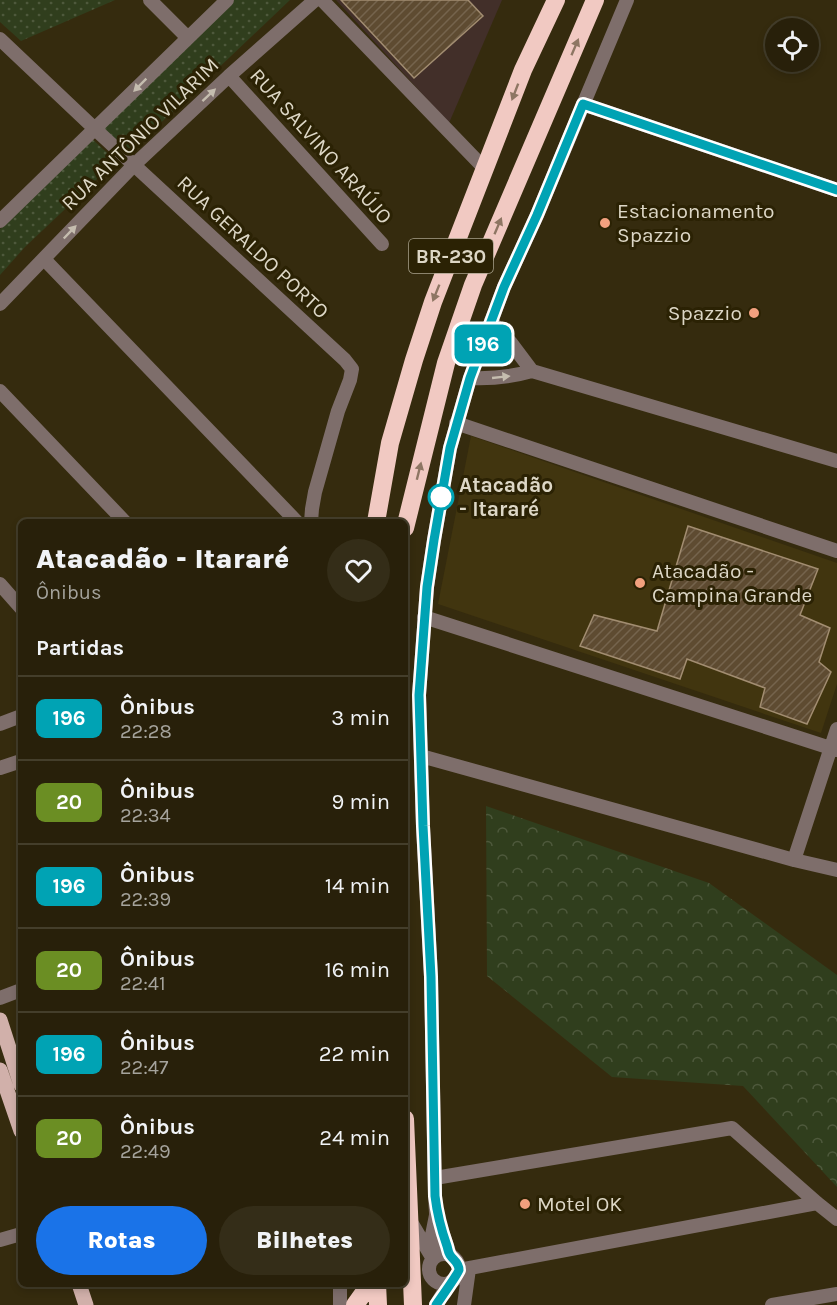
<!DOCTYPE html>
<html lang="pt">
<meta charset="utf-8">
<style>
:root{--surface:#28200a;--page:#342d18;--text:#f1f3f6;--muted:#a5a39c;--line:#443e2b;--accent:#1a73e8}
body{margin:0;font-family:Karla,sans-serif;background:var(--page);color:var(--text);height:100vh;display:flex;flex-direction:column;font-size:22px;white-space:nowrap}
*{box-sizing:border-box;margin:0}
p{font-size:20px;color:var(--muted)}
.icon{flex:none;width:33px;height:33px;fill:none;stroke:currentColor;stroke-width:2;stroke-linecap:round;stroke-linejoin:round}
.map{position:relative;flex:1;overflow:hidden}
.sheet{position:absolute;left:18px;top:519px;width:390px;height:768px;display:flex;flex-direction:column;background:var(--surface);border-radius:9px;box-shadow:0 3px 9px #0003,0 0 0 2px var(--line)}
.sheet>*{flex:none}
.badge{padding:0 12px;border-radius:9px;font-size:21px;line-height:39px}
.controls{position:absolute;left:765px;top:18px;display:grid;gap:12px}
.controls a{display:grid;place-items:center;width:54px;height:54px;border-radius:50%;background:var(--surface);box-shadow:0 3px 9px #0003,0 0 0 2px var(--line);font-size:30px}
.map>.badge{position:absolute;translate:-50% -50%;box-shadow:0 0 0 3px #fff}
h2{padding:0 18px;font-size:22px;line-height:54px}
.round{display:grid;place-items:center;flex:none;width:63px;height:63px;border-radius:32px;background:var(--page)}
.summary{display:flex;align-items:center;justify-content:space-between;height:102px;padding:0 18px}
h1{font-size:28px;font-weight:800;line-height:45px}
.cta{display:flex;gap:12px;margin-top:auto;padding:12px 18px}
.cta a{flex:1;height:69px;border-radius:36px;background:var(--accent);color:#fff;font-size:24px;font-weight:800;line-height:69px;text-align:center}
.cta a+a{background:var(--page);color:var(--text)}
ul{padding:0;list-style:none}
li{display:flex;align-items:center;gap:18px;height:84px;padding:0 18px;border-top:2px solid var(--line)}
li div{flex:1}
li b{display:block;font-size:22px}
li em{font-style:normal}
li .badge{min-width:66px;font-weight:700;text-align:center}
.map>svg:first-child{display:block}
.built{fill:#41350f}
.education{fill:#422f29}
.grass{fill:url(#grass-dots)}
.forest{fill:url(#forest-crowns)}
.building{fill:url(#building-hatch);stroke:#a28d71;stroke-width:1.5}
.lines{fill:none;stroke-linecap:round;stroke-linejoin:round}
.minor{stroke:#7e6e6b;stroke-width:14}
.major{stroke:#d1b0aa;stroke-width:15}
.highway{stroke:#f1c9c2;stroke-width:18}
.oneway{fill:#8e7663}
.oneway2{fill:#c5bdaf}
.line-casing{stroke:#fff;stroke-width:14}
.line{stroke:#00a3b4;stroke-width:9}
.poi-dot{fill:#f2a07e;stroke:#2b2204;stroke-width:2}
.stop-dot{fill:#fff;stroke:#00a3b4;stroke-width:3}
.labels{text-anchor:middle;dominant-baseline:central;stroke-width:6;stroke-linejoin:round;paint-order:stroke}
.shield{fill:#2b2204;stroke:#a8a18c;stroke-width:1.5}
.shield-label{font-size:20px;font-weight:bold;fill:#ddd7c6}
.street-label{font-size:21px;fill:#ddd7c6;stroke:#2b2204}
.poi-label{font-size:21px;fill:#ddd7c6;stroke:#2b2204;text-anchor:start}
.stop-label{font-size:21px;font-weight:bold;fill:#ddd7c6;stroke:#2b2204;text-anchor:start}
</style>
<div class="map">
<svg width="837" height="1305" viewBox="0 0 837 1305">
<defs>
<pattern id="grass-dots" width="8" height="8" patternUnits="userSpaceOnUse" patternTransform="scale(1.5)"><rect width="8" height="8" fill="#303e1d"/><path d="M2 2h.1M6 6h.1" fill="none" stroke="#4e593c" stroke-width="1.8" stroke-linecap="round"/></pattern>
<pattern id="forest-crowns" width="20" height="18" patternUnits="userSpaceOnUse" patternTransform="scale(1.5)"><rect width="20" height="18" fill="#303e1d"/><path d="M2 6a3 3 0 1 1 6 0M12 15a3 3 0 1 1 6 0" fill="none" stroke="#4e593c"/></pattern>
<pattern id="building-hatch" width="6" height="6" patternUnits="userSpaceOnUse" patternTransform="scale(1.5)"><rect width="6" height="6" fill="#5e4b31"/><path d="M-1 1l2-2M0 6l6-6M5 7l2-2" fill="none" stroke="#75644d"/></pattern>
</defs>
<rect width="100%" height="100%" fill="#352b0e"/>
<path class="built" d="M471 436 837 563V684L821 733 438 604Z"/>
<path class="education" d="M336 0H502L449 123Z"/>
<path class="grass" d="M0 0H115L21 41 0 22Z
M234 0H290L128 154 102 126Z
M91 138 116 161 25 247 0 275V229Z"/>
<path class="forest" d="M486 806 709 883 837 975V1187L743 1086 612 1077 487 976Z"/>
<path class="building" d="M341 0H468L483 16 414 78Z
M688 526 818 569 800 615 830 628 819 662 831 672 807 724 760 707 765 688 687 659 680 679 580 646 594 615 657 631Z"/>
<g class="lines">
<path class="minor" d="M150 0 188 38
M322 0 485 169
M0 39 95 129 345 360 352 369 350 380 338 411 315 492 312 509 311 522
M229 76 382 244
M583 104 837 190
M0 221 227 0
M44 259 297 522
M0 304 134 165 229 76 315 0
M491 321 511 343 532 371
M470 378C492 379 511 377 532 371L837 461
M0 391 125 522
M456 423 837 551
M0 584 21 608
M424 617 837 750
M0 724 21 716
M421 756 794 860 837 870
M0 768 21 761
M794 860 837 729
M0 998 21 990
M435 1178 732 1128 817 1203 837 1219
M411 1222 433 1259
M0 1240 21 1234
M429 1269a15 15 0 1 1 30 0a15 15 0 1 1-30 0Z
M450 1255 436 1213 435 1196 431 977 423 827 419 695 427 587 434 540 450 448 470 378 504 287 537 215 627 0
M435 1256 432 1235 436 1215
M459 1270 817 1203
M340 1284V1305
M436 1305 450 1282
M464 1305 469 1269
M772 1305 837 1294"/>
<path class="major" d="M0 1020 21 1085
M0 1070 21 1131
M79 1284 86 1305"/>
<path class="highway" d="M376 522 390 443 414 360 433 302 523 70 556 0
M405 528 446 363 473 285 595 0
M405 1119 413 1305
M377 1284 378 1305
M355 1305 370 1284"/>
</g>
<defs><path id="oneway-solid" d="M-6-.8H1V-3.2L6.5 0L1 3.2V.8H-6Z" transform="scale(1.5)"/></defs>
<g class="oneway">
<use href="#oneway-solid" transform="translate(575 47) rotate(-67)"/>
<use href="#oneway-solid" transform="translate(515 92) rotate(111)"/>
<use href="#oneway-solid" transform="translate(498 226) rotate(-67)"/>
<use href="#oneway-solid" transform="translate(436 293) rotate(112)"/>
<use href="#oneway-solid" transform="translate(419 471) rotate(-76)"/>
</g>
<g class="oneway2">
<use href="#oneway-solid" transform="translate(140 85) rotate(135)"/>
<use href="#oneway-solid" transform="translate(209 95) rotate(-43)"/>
<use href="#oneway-solid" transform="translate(70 232) rotate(-46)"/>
<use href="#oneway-solid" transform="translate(501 377) rotate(-6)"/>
</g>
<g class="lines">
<g class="line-casing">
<path id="line" d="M436 1305C440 1299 458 1274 459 1270 459 1262 453 1260 450 1255 448 1252 448 1249 447 1246 441 1229 437 1213 435 1196L431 977 423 826 419 695 427 587 434 540 450 448 470 378 504 287 537 215 583 104 837 190"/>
</g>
<use href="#line" class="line"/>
</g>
<g class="poi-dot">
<circle cx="605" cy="223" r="6"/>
<circle cx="754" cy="313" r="6"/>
<circle cx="640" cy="583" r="6"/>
<circle cx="525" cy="1204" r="6"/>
</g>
<circle class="stop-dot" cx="441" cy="497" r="12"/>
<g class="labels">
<rect class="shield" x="409" y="239" width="84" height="34" rx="4.5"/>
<g class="shield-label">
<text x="451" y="256">BR-230</text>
</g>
<g class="street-label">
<text transform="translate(140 134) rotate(-44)">RUA ANTÔNIO VILARIM</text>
<text transform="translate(321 146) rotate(48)">RUA SALVINO ARAÚJO</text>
<text transform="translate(253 247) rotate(43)">RUA GERALDO PORTO</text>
</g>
<g class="poi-label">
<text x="617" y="211">Estacionamento<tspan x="617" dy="24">Spazzio</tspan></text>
<text x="742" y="313" text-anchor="end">Spazzio</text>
<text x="652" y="571">Atacadão -<tspan x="652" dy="24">Campina Grande</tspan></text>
<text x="537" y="1204">Motel OK</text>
</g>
<g class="stop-label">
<text x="459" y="485">Atacadão<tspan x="459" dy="24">- Itararé</tspan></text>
</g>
</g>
</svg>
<div class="controls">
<a><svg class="icon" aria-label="locate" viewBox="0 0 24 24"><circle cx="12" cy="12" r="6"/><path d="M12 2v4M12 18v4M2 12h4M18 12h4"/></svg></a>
</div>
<b class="badge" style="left:483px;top:344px;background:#00a3b4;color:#fff">196</b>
<section class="sheet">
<div class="summary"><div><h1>Atacadão - Itararé</h1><p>Ônibus</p></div><a class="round"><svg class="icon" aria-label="heart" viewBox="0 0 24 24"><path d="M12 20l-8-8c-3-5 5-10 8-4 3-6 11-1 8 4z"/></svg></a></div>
<h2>Partidas</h2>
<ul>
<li><span class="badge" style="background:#00a3b4;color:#fff">196</span><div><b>Ônibus</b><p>22:28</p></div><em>3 min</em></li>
<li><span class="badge" style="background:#6b8e23;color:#fff">20</span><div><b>Ônibus</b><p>22:34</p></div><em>9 min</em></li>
<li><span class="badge" style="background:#00a3b4;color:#fff">196</span><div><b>Ônibus</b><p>22:39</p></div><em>14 min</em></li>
<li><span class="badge" style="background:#6b8e23;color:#fff">20</span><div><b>Ônibus</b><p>22:41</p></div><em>16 min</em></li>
<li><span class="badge" style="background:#00a3b4;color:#fff">196</span><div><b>Ônibus</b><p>22:47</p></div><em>22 min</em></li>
<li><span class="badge" style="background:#6b8e23;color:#fff">20</span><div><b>Ônibus</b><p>22:49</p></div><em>24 min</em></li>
</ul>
<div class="cta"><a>Rotas</a><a>Bilhetes</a></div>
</section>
</div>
